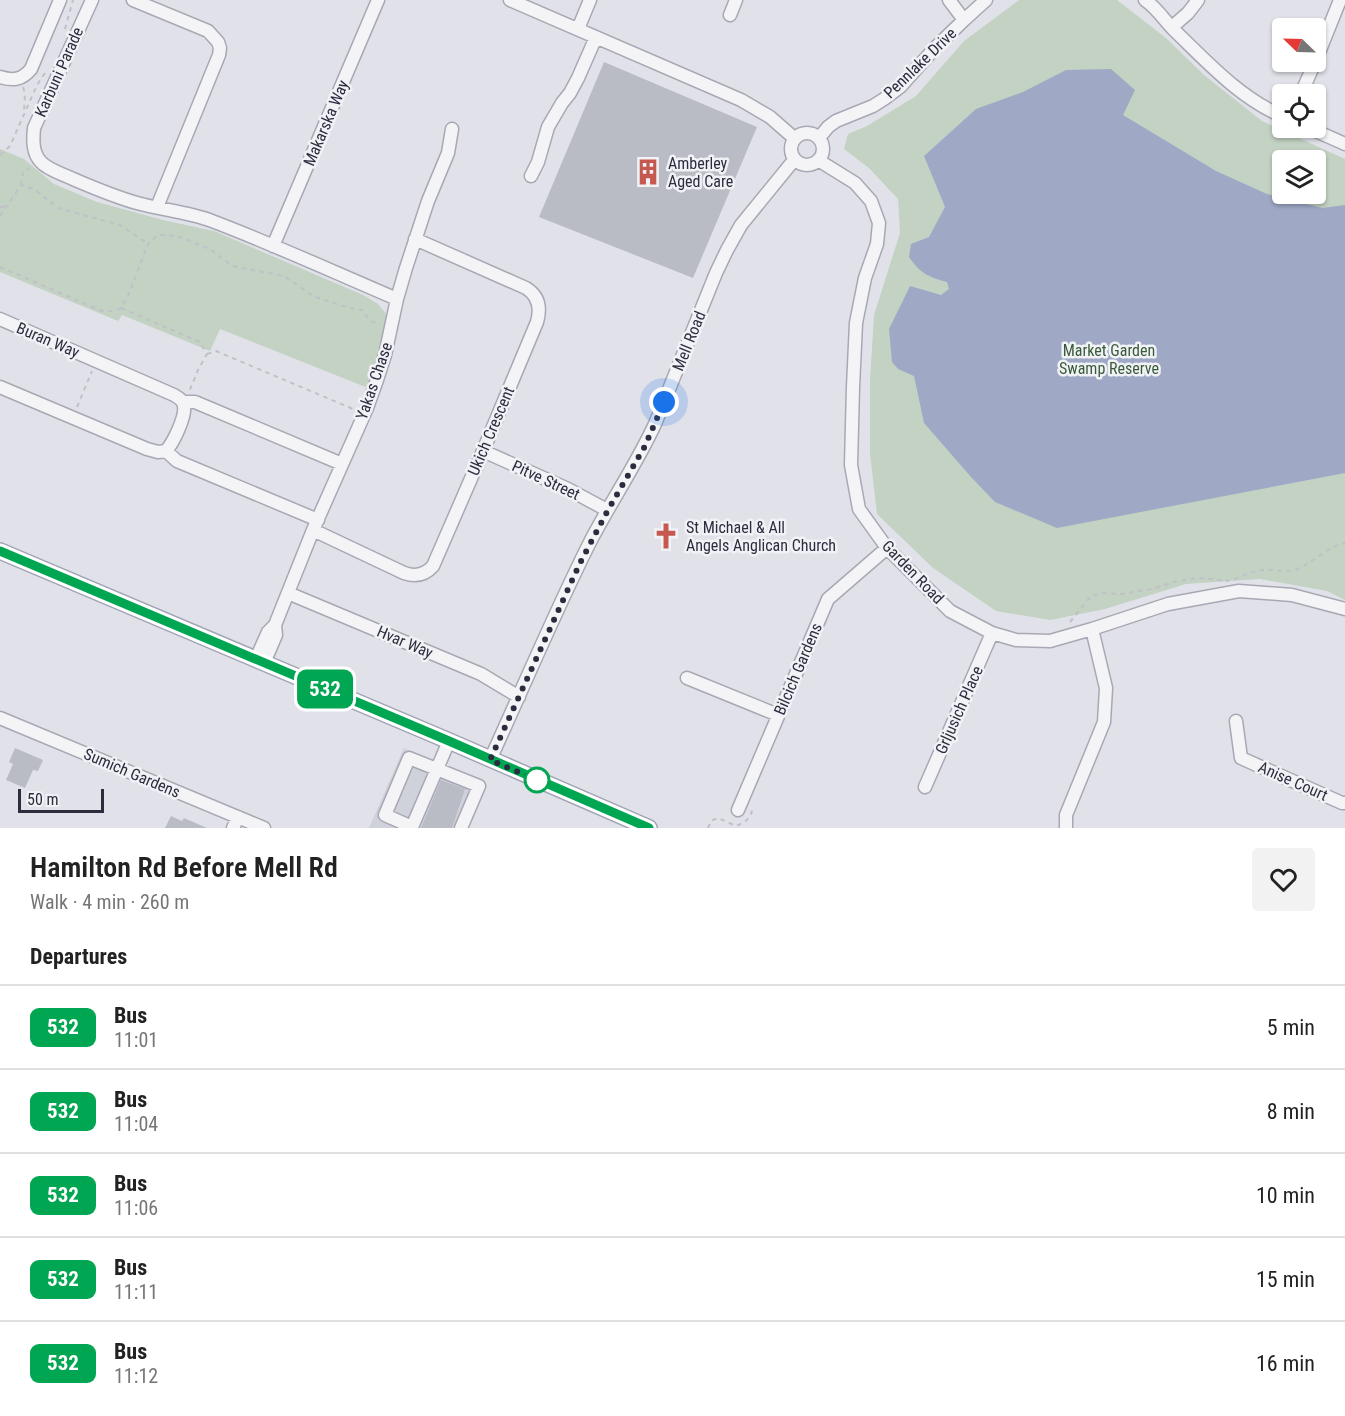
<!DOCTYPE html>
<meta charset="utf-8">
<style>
:root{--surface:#fff;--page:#f2f2f2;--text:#222;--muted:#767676;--line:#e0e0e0}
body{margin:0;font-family:"Roboto Condensed",sans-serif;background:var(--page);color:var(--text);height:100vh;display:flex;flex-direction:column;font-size:22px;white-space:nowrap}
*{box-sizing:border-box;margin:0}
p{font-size:20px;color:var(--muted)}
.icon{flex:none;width:33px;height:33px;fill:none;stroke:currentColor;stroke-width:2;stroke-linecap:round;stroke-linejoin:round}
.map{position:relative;height:828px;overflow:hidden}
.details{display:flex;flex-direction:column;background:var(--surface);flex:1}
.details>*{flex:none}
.badge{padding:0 12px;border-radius:9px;font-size:21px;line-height:39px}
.needle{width:39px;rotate:293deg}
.fabs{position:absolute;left:1272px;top:18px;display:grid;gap:12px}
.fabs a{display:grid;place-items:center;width:54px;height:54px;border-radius:6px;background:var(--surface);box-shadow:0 2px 4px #0004;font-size:30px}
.scale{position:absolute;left:18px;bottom:15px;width:86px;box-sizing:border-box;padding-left:6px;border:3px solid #2b2d3f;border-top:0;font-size:16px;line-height:21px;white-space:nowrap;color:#2b2d3f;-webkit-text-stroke:4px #f1f2f6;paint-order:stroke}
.you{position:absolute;width:30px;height:30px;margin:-15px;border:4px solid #fff;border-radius:50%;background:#1a73e8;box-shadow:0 0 0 9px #1a73e833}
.map>.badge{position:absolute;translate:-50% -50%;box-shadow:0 0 0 3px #fff}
h2{padding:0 30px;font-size:22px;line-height:54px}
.round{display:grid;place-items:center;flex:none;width:63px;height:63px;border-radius:6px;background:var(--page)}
.summary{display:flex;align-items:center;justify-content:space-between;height:102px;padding:0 30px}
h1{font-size:28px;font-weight:600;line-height:45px}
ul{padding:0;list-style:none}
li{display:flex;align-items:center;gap:18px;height:84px;padding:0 30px;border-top:2px solid var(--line)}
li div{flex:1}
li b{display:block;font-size:22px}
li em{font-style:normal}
li .badge{min-width:66px;font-weight:700;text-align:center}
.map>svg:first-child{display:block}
.built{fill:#cfd1db}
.green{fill:#c3d2c3;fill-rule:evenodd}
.water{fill:#9fa9c6}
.building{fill:#b9bbc5}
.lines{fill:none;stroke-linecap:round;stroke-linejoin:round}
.minor-casing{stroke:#a7a8b3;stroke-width:15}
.major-casing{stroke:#a1a4b4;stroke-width:18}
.path{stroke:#c0c0c7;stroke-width:2;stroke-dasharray:4.5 4.5;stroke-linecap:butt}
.minor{stroke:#f4f4f7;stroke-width:12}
.major{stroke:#fff;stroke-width:15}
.line-casing{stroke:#fff;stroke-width:14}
.line{stroke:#00a651;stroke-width:9}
.walk{stroke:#2b2d3f;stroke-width:6;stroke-dasharray:0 10.8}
.stop-dot{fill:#fff;stroke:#00a651;stroke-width:3}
.labels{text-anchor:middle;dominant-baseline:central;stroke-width:5;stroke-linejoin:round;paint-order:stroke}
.street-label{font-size:16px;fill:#2b2d3f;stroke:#f1f2f6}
.poi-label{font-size:16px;fill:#2b2d3f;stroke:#f1f2f6;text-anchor:start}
.park-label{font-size:16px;fill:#395a3a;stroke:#f1f2f6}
</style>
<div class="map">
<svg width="1345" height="828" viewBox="0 0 1345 828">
<rect width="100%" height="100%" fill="#e1e2e9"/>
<path class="built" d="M404 748 486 783 466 828H369Z"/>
<path class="green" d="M1019 0H1117L1166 38 1204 75 1262 121 1345 159V600L1327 591 1260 579 1186 584 1105 609 1050 620 996 611 933 568 877 514 870 454V380L874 315 900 233 898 199 869 168 844 149 848 134 867 126 916 96 964 41ZM1282 160H1316V194H1282Z
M0 149 24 159 54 184 97 202 163 220 214 231 363 295 378 304 387 315 380 352 368 388 220 329 210 351 122 315 118 321 0 272Z"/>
<path class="water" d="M1111 69 1135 90 1123 115 1216 171 1267 194 1322 208 1345 205V473L1057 528 995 502 971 477 924 423 914 376 898 369 892 362 889 329 910 286 941 295 949 289 947 282C928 277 920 273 909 257L911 244 929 237 945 207 924 156 976 109 1023 92 1066 70Z"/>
<path class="building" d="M604 62 757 127 693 278 539 217Z
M15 748 43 760 38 771 33 770 25 788 6 780 13 764 9 762Z
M441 780 465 789 452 828H421Z
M171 816 182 821 184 818 207 828H165Z"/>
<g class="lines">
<g class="minor-casing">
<path id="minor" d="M92 0 34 128C33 139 32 153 41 162 48 170 63 174 73 179 94 188 115 197 137 203 162 210 188 212 212 221 275 245 336 273 397 299
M133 0 208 31 218 42 220 48 219 55 157 207
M510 0 741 100 770 117 794 138
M949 0 964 20
M1145 0C1157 8 1164 20 1174 30 1207 62 1240 98 1282 116
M730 15 736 0
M1172 27 1188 13 1198 0
M578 29 590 0
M1316 60 1340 0
M0 77C13 81 22 80 31 69L60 0
M1301 94 1315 62
M1309 128 1345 144
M791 149a16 16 0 1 1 32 0a16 16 0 1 1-32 0Z
M819 138 828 127 836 121 873 106 884 99 900 87 935 48 964 20 986 0
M818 160 855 183 871 201 879 223 877 244 865 278 856 323 853 387 851 465 859 509 887 548 950 611 992 633 1016 640 1050 641 1092 629 1168 604 1239 591 1292 595 1345 609
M531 176 538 162 548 127 562 103 570 93 578 78 596 37
M273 246 378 0
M0 319 174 395C179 398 183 400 184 406 186 417 173 443 166 451L158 452 147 449 0 387
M183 403 188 402H195L342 464
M166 451 177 461 318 520
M483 451 568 489 607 510
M313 530 404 573C415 577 425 575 433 566L483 451 537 322C541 308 539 296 526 288L415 239
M288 593 481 674 519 697
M256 659 268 632 275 625 313 530 367 408 377 380 385 355 397 299 406 268 428 201 448 153 452 129
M264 663 276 635 275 625
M687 678 778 715
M0 718 264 828
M1236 721 1241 758 1342 803H1345
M449 741 412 827 385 815 409 758 479 786 461 828
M490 760C523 688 554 614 589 544 610 503 636 465 655 424L716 273 727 250 741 225 794 160
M925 787 992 633
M738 810 828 599 887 548
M233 828 238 817
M1066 828V815L1104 722 1106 688 1092 629"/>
</g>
<g class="major-casing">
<path id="major" d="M0 551 449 741 649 828"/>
</g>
<path class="path" d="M65 29 73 0
M23 87 25 94 24 111
M0 155 10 146 37 85 47 70
M21 185 23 172 30 168
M0 207 6 206
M0 216 21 185 35 190 58 208 120 225 148 244
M0 267 102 311H114L121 308 128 296 148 244 158 235 177 236 210 249 232 266 284 276 313 296 346 307 362 310 370 321 380 324
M121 308 200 342 207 354 198 370 189 392
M207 354 216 351 353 409
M77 407 92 371
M1234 579C1245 575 1254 570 1266 570 1276 569 1285 573 1295 570 1313 563 1326 547 1345 543
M1070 622 1091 596 1102 593 1122 594 1152 589 1177 581 1201 578 1229 581
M708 828 711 821 718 818 736 826C746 822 751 818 753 807"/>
<use href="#minor" class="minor"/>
<use href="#major" class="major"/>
</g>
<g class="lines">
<g class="line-casing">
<path id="line" d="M0 551 449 741 649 828"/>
</g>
<use href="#line" class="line"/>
<path class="walk" d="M537 780 490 760 580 563 608 510 645 446 664 402"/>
</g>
<defs>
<g id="building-bare" transform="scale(2.07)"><path d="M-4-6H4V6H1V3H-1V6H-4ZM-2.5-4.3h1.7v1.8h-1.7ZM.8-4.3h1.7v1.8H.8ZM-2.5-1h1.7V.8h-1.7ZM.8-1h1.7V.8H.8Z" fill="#c5584f" stroke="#f1f2f6" stroke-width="2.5" paint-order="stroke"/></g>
<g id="church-bare" transform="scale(2.07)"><path d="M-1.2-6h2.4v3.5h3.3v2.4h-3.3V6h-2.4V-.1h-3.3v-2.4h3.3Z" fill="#c5584f" stroke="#f1f2f6" stroke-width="2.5" paint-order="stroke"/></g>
</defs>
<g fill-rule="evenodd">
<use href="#building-bare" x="648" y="172"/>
<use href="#church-bare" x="666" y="536"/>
</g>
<circle class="stop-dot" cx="537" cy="780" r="12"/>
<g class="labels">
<g class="street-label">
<text transform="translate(920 63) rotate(-44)">Pennlake Drive</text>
<text transform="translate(59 72) rotate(-66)">Karbuni Parade</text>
<text transform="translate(326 123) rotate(-67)">Makarska Way</text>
<text transform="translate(48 340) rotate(23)">Buran Way</text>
<text transform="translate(689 341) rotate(-68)">Mell Road</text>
<text transform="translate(374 381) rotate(-71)">Yakas Chase</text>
<text transform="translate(491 431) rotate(-67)">Ukich Crescent</text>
<text transform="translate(546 480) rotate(25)">Pitve Street</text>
<text transform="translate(913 572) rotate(46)">Garden Road</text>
<text transform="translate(405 642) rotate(23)">Hvar Way</text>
<text transform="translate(798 669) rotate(-67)">Bilcich Gardens</text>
<text transform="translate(959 710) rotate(-66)">Grljusich Place</text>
<text transform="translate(132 773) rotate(23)">Sumich Gardens</text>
<text transform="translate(1293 781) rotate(24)">Anise Court</text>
</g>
<g class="poi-label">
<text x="668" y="163">Amberley<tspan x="668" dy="18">Aged Care</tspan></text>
<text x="686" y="527">St Michael &amp; All<tspan x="686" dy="18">Angels Anglican Church</tspan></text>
</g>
<g class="park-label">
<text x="1109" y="350">Market Garden<tspan x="1109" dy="18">Swamp Reserve</tspan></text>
</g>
</g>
</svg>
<div class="fabs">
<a><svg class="needle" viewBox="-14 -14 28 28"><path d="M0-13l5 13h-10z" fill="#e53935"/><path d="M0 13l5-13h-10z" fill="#767676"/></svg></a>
<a><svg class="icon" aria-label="locate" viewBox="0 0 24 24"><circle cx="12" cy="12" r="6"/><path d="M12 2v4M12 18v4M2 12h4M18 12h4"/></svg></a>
<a><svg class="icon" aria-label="layers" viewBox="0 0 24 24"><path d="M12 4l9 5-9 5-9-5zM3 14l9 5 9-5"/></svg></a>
</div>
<div class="scale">50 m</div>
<div class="you" style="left:664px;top:402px"></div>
<b class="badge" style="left:325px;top:689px;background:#00a651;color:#fff">532</b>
</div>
<section class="details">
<div class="summary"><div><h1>Hamilton Rd Before Mell Rd</h1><p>Walk · 4 min · 260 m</p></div><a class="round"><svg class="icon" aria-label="heart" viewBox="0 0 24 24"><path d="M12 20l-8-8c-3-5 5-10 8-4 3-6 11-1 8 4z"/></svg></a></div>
<h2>Departures</h2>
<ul>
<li><span class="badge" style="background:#00a651;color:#fff">532</span><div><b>Bus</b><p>11:01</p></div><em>5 min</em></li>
<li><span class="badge" style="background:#00a651;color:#fff">532</span><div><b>Bus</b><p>11:04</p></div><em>8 min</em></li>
<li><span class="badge" style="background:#00a651;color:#fff">532</span><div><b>Bus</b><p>11:06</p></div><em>10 min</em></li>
<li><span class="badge" style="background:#00a651;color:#fff">532</span><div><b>Bus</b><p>11:11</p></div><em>15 min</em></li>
<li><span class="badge" style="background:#00a651;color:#fff">532</span><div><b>Bus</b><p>11:12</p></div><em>16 min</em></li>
</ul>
</section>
